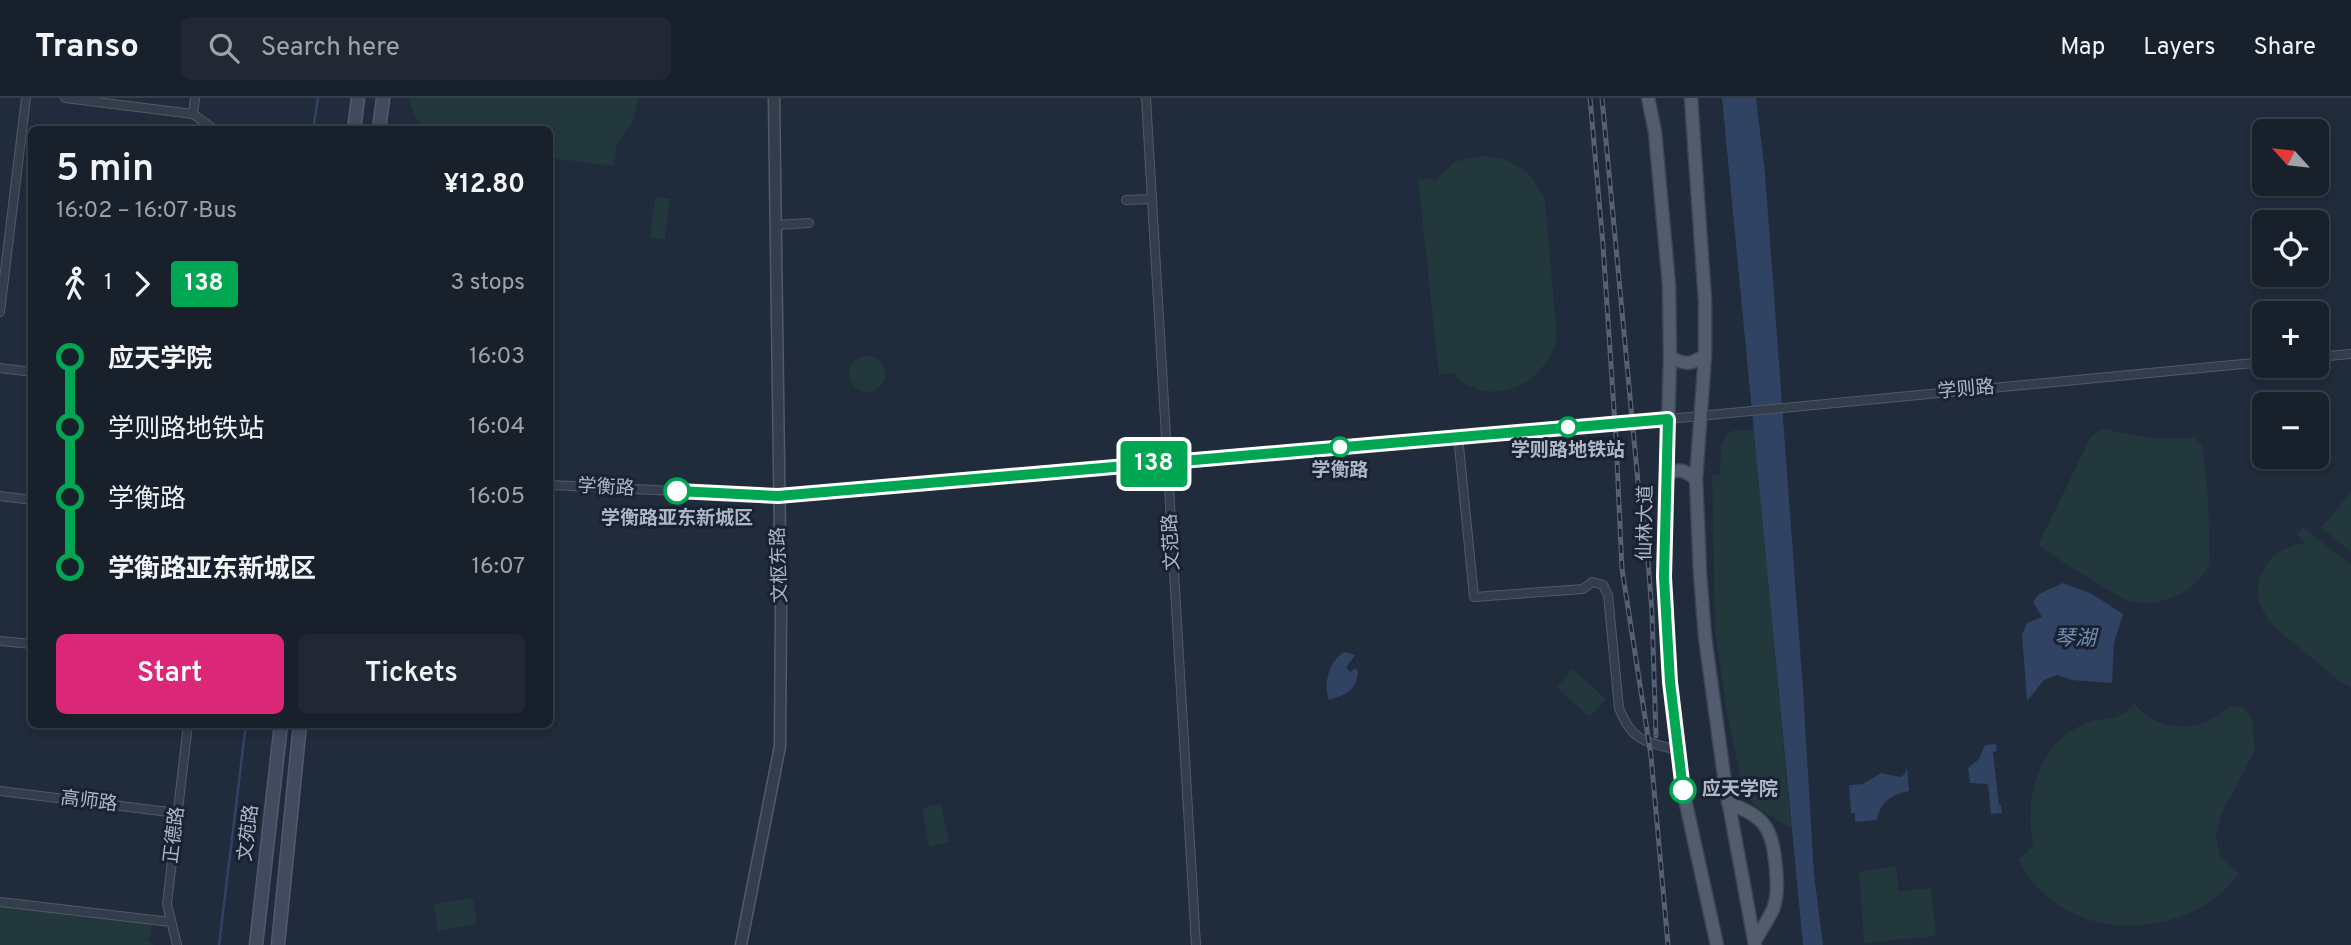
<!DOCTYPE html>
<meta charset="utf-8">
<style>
:root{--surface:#18202c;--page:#212834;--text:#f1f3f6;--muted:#9fa3a9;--line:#363e48;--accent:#db2777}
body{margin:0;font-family:Overpass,"Noto Sans SC",sans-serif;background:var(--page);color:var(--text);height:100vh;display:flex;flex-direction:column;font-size:26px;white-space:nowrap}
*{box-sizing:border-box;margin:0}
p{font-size:23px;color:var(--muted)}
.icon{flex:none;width:38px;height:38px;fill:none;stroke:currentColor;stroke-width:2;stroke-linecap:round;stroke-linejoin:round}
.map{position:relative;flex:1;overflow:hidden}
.details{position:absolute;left:28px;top:28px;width:525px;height:602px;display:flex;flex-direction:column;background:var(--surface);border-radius:10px;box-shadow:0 4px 10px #0003,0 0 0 2px var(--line)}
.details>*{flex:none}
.badge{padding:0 14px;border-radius:5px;font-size:24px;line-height:46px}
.needle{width:46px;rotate:297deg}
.buttons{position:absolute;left:2252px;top:21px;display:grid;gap:14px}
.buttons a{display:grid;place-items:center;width:77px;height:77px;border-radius:10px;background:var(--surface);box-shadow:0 4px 10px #0003,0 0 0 2px var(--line);font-size:35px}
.map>.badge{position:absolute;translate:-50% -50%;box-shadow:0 0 0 4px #fff}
.legs{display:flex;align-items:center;gap:10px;height:77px;padding:0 28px;font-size:23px}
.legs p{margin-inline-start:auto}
.overview{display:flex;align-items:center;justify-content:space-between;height:119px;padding:0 28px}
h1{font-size:38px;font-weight:600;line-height:52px}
.cta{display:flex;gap:14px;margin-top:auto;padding:14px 28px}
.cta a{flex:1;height:80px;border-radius:10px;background:var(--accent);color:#fff;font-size:28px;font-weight:600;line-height:80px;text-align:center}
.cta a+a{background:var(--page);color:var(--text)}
ul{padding:0 28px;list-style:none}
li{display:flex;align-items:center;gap:24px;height:70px;font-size:26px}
li i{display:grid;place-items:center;width:10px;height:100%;margin:0 9px;background:currentColor}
li i::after{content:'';width:18px;height:18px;margin:-9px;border:5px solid;border-radius:50%;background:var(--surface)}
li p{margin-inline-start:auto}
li:first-child i{background:linear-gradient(#0000 50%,currentColor 0)}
li:last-child i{background:linear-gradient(currentColor 50%,#0000 0)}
header{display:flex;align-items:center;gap:42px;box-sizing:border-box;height:98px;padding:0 35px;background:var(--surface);border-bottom:2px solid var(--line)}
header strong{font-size:33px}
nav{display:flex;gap:38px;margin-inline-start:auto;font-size:24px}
.search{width:490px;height:63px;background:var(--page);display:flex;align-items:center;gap:18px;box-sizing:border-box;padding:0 24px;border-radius:10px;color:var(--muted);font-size:26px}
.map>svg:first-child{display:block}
.green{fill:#22383c}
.water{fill:#304362}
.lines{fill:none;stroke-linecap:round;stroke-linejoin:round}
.stream{stroke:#304362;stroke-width:2.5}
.minor-casing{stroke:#515a69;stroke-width:10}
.tertiary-casing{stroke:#515a69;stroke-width:13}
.secondary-casing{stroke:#515a69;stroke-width:15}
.primary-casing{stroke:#3d4655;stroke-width:15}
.minor{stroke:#333d4b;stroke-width:8}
.tertiary{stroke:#333d4b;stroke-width:10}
.secondary{stroke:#414b5f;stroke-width:12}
.primary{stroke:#515c6c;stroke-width:12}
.rail-casing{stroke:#556073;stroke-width:5}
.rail{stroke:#192230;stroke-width:2.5;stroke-dasharray:8;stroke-linecap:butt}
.line-1-casing{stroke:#fff;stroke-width:16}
.line-1{stroke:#00a651;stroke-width:10}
.stop-1-dot{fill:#fff;stroke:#00a651;stroke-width:3.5}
.labels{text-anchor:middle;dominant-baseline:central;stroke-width:6;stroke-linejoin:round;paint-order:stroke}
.street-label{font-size:19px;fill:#aeb7c8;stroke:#192230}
.stop-label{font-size:19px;font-weight:bold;fill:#aeb7c8;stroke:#192230}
.water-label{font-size:21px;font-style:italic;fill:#748db2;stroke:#192230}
</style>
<header>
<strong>Transo</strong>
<div class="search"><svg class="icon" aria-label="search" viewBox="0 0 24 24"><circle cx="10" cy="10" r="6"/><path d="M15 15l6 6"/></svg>Search here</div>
<nav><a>Map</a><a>Layers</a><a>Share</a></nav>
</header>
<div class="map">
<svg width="2351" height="847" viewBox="0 0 2351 847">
<rect width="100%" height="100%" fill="#202b3b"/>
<path class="green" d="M408 0H638V2L632 26 617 45 614 68 550 60V32L403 31 404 27 423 29 414 17Z
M1485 58 1506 62 1521 70 1531 78 1545 102 1557 240C1546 287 1489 314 1453 275L1439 277 1418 82 1433 80 1434 84 1456 63Z
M655 99 670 101 665 142 650 140Z
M849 276a18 18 0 1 1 36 0a18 18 0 1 1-36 0Z
M2104 331 2148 340H2194L2202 347 2208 397 2210 467 2198 483 2183 495 2156 505 2129 504 2075 472 2038 447 2091 338Z
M1736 332H1757L1756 346 1791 731 1753 707 1741 682 1726 610 1715 532 1712 376 1720 377 1721 348 1727 335Z
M2351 394V454L2321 430Z
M2303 429 2351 467V590C2337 583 2325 570 2312 560 2285 538 2240 510 2265 469 2274 454 2288 447 2305 445L2297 437Z
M1573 571 1606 601 1589 619 1556 589Z
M2134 605C2159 636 2201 636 2229 608L2242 609 2252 619 2255 652 2221 717 2216 737 2220 759 2239 776C2185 847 2060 847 2019 762L2033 747C2024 701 2037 643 2087 625 2106 617 2118 627 2134 605Z
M941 706 949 744 929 748 922 710Z
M1896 768 1899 793 1931 790 1936 838 1864 845 1859 774Z
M473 800 477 826 438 833 434 806Z
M0 807 152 826 150 839 147 840 153 847H0Z"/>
<path class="water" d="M1722 0H1756L1765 75 1803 592 1814 776 1823 847H1803Z
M2063 485 2092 496 2123 516 2114 545 2112 585 2072 582 2057 577 2044 582 2027 603 2022 537 2027 525 2042 519 2033 504 2039 496Z
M1345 554 1355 557 1346 570 1351 574 1355 570 1358 573C1357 592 1346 597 1329 602 1323 587 1329 561 1345 554Z
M1996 646 1997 653 1993 654 1999 707H2001L2002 715 1991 716 1988 686 1970 685 1968 670 1979 661 1985 647Z
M1907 670 1909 693C1892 697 1881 702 1877 722L1855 724V715H1851L1849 687 1863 686 1881 675 1900 679 1905 676Z"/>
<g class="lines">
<path class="stream" d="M313 32 318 0
M219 847 246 626"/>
<g class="minor-casing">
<path id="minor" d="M65 0 193 16 215 32
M1146 0 1196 847
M193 16 195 0
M1126 102 1152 101
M776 127 809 125
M0 214 26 0
M2317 259 2351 256
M0 270 32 274
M1458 338 1474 499 1583 491 1592 484 1603 487 1608 497 1619 610C1632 644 1646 644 1678 652
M550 387 778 398 1668 321 2264 264
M0 398 32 402
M0 543 32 546
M0 693 177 715
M0 804 171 824
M177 847 167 806 188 626"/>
</g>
<g class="tertiary-casing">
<path id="tertiary" d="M741 847 780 648 781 514 774 0"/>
</g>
<g class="secondary-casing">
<path id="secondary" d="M354 32 358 0
M379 32 383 0
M256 847 281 626
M278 847 300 626"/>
</g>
<g class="primary-casing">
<path id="primary" d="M1648 0 1655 34 1669 187 1670 259 1664 479 1670 584 1683 692 1717 847
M1691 0 1705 203V257L1696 381 1700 475 1705 539 1725 685 1755 847
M1670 259C1685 267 1691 267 1705 257
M1666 378C1679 369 1684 372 1696 381
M1728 705C1767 719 1772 731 1776 770 1777 784 1778 796 1774 809 1769 821 1761 832 1755 843"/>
</g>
<use href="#minor" class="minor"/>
<use href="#tertiary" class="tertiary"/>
<use href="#secondary" class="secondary"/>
<use href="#primary" class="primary"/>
<g class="rail-casing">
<path id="rail" d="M1590 0 1603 147 1616 342 1622 471 1651 658 1668 847
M1602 0 1638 384 1647 450 1652 515 1656 638"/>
</g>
<use href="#rail" class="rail"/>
</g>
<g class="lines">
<g class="line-1-casing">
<path id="line-1" d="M677 393 778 398 1668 321 1664 479 1670 584 1683 692"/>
</g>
<use href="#line-1" class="line-1"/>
</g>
<g class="stop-1-dot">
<circle cx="1568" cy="329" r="9"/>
<circle cx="1340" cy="349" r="9"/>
<circle cx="677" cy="393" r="12"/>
<circle cx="1683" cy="692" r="12"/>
</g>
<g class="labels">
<g class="street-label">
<text transform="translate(1966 292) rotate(-5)">学则路</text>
<text transform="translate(606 390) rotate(3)">学衡路</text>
<text transform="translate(1646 425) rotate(-89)">仙林大道</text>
<text transform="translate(1172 444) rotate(-93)">文范路</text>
<text transform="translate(780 467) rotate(-92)">文枢东路</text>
<text transform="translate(89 704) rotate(7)">高师路</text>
<text transform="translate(249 735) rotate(-83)">文苑路</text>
<text transform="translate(175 737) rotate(-83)">正德路</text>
</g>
<g class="stop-label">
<text x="1568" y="353">学则路地铁站</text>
<text x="1340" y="373">学衡路</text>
<text x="677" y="421">学衡路·亚东新城区</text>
<text x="1702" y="692" text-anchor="start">应天学院</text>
</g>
<g class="water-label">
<text x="2075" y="541">琴湖</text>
</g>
</g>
</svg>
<div class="buttons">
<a><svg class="needle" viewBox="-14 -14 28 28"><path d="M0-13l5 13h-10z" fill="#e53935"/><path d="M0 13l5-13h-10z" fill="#9fa3a9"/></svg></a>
<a><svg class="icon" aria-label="locate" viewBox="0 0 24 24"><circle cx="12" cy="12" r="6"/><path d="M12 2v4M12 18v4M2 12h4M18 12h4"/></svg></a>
<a>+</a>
<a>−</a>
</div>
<b class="badge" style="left:1154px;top:366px;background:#00a651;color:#fff">138</b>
<section class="details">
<div class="overview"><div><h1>5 min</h1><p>16:02 – 16:07 · Bus</p></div><b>¥12.80</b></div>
<div class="legs"><svg class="icon" aria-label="walk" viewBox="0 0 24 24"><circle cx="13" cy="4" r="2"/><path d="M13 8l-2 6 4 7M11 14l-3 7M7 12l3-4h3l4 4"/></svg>1<svg class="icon" aria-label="forward" viewBox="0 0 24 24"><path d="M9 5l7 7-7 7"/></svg><b class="badge" style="background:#00a651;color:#fff">138</b><p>3 stops</p></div>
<ul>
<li><i style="color:#00a651"></i><b>应天学院</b><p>16:03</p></li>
<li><i style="color:#00a651"></i><span>学则路地铁站</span><p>16:04</p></li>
<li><i style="color:#00a651"></i><span>学衡路</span><p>16:05</p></li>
<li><i style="color:#00a651"></i><b>学衡路·亚东新城区</b><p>16:07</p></li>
</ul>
<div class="cta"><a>Start</a><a>Tickets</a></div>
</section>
</div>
